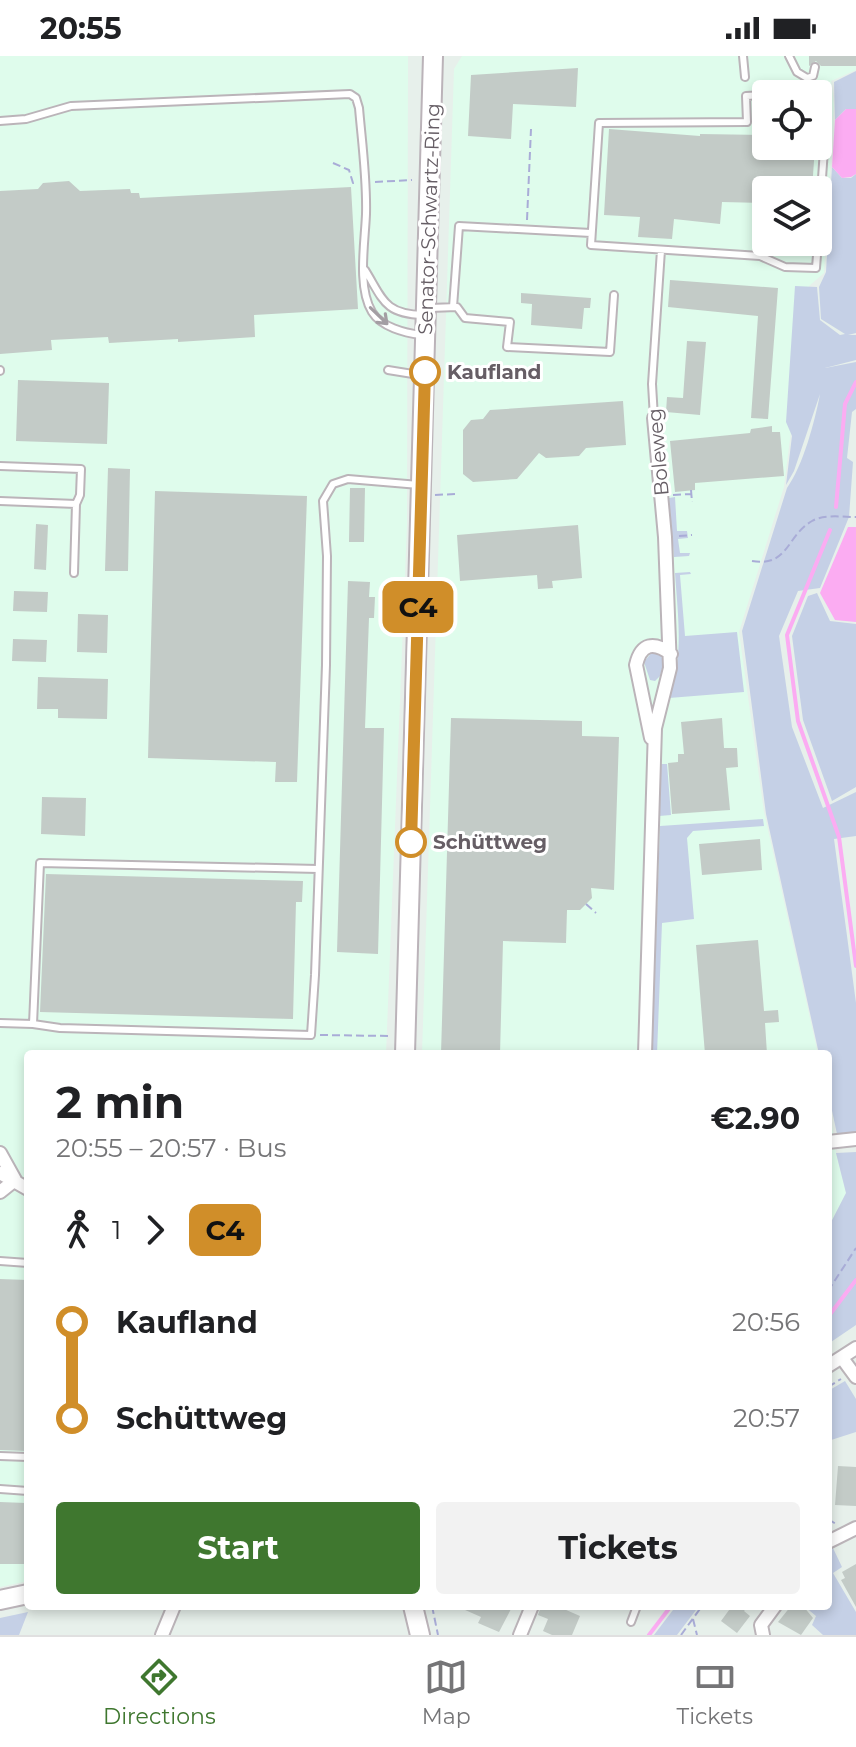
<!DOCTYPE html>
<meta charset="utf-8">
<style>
:root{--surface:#fff;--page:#f2f2f2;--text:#202124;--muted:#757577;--line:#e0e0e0;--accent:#3f772f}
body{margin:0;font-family:Montserrat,sans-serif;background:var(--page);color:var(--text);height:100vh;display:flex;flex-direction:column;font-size:30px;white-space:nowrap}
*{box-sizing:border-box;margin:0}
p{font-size:26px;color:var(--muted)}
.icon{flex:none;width:44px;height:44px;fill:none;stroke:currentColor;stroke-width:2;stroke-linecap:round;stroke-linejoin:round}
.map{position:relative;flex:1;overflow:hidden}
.details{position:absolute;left:24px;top:994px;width:808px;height:560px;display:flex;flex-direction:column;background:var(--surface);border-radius:8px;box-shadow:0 4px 12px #0003}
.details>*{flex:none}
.badge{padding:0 16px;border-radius:12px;font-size:28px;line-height:52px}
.controls{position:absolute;left:752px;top:24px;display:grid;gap:16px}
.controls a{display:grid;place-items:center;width:80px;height:80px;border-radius:8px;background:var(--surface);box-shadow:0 4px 12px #0003;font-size:40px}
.map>.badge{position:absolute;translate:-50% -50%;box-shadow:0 0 0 4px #fff}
.legs{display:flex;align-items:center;gap:12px;height:88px;padding:0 32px;font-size:26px}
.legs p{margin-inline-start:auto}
.summary{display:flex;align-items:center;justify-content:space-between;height:136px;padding:0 32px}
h1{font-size:44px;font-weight:700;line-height:60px}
.action{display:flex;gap:16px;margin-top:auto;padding:16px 32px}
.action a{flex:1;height:92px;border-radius:8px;background:var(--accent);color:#fff;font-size:32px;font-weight:700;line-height:92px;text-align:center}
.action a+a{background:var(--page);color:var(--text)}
ul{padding:0 32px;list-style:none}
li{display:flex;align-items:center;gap:28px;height:96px;font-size:30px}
li i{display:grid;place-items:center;width:12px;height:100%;margin:0 10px;background:currentColor}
li i::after{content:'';width:20px;height:20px;margin:-10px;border:6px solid;border-radius:50%;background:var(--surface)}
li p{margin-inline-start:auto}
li:first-child i{background:linear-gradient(#0000 50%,currentColor 0)}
li:last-child i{background:linear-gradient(currentColor 50%,#0000 0)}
.status{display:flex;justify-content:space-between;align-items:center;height:56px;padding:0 40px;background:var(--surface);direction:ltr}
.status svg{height:22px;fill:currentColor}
.dock{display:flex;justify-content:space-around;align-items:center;height:112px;border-top:2px solid var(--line);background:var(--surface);font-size:22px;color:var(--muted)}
.dock a{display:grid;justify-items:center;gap:4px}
.dock .on{color:var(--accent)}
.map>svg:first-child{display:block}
.commercial{fill:#dffcec;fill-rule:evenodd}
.green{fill:#c5d0e6}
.water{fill:#fbacf2}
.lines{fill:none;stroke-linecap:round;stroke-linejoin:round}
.stream{stroke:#fbacf2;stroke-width:4}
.building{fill:#c3cbc7}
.lane-casing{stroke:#bbb4b9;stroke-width:10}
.street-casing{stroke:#bbb4b9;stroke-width:16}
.secondary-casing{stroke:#bbb3b9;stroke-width:22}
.path{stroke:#a9acd7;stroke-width:2;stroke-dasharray:8 4;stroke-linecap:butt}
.lane{stroke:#fff;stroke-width:6}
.street{stroke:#fff;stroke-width:12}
.secondary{stroke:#fff;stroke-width:18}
.oneway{stroke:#a39ea3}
.line-1-casing{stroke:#fff;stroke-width:18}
.line-1{stroke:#d08e29;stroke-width:12}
.stop-1-dot{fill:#fff;stroke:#d08e29;stroke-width:4}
.labels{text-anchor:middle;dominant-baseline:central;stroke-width:6;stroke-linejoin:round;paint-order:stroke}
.street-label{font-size:20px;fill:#665e65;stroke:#fff}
.stop-label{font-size:20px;font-weight:bold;fill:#665e65;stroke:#fff;text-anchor:start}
</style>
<div class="status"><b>20:55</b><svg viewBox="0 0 49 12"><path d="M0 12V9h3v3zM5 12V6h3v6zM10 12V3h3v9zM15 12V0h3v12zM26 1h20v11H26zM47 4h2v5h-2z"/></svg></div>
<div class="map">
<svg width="856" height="1579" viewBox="0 0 856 1579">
<rect width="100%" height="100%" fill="#e7f0eb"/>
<path class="commercial" d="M0 0H408L407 468 386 998H28V1525L0 1531Z
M462 0H856V14L831 25 834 49 824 217 809 230 784 431 739 576 764 756 818 998H422L454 13ZM766 38H818V90H766ZM766 134H818V186H766Z
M828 1041 836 1097 846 1137 828 1172Z"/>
<path class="green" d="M856 15V53H846L835 64 834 26Z
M832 111 842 122H851L856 118V277L848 279H856V304L825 312 856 306V353L852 356 847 402 853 406 849 461 820 532 798 535 779 580 792 671 823 752 856 736V780L834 783 856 947V1077L837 1078 828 1036V998H819L766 758 742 575 787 432C803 410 815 365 820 338L794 415 786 429 792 380 786 366 795 230 817 231 820 264 840 279 845 278 821 263 819 231 826 216Z
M675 441 677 475H687L688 482 678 483 680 497H690L689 500 674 501 669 442Z
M690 516 691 518 680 519 685 580 737 576 744 636 669 642C684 599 678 562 675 517Z
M817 537 830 565 856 568V731L832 745 803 664 792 580 808 540Z
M652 596 659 597 664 605 660 620 655 625 650 624 644 606Z
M661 708H667L671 759 659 760Z
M763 763 764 770 693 775 687 782 694 863 662 867 657 998H652L660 770Z
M856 1096V1269L828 1288V1172L846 1137 836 1097Z
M845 1325 856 1343V1376L828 1385V1335Z
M832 1490 842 1511 833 1517 856 1556V1579H823L812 1569 816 1560 804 1550H828V1494Z
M676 1550H699L677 1579H654Z
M28 1556 19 1579H0V1562Z"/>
<path class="water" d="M846 53H856V118L851 121 842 122 832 111 835 64Z
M848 471H856V566L835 564 820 537Z"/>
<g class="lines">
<path class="stream" d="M836 451 845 348 856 326
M830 474 787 579 798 665 839 781 856 910
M828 1261 856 1224
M649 1579 671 1550"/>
</g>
<path class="building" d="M809 0H856V10H821L816 5 809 10Z
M578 12 576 51 513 48 511 83 468 80 471 19Z
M609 73 700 80V78L766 79V90H815L812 134H766V147L722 146 720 168 674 163 672 183 638 181 640 161 604 159Z
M69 125 80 135 130 133 131 137H139L140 142 351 131 358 253 254 259 255 281 178 286V283L109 287 108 281 51 284 52 294 0 298V135L38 133 43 127Z
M670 224 778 232 768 363 751 362 758 260 668 251Z
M521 237 591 242 590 252H584L582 273 531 269 532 248 521 247Z
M687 285 706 286 700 359 666 356 667 341 683 342Z
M18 324 109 327 107 388 16 385Z
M623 345 626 389 586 392 579 400 546 402 539 397 517 423 473 426 463 418V374L471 364 483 363 490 354Z
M772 370V376H780L784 420 695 427V434L675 436 670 385 750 377 751 373Z
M108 412 130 413 128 515H105Z
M350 432H365L364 486H349Z
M155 435 307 440 297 726H275L276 706 148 702Z
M36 468 48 469 46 514 34 513Z
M578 469 582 522 552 525 553 532 538 533 537 519 460 525 457 479Z
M348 525 370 526 369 541H375L374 562H369L365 672H384L378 898 337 896Z
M14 535 48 536 47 556 13 555Z
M78 558 108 559 107 597 77 596Z
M13 583 47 584 46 606 12 605Z
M38 621 108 623 107 663 58 662V653H37Z
M451 662 582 665V680L619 681 614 834 591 832 592 842 580 854H567L566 887 503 885 500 998H441Z
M722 662 724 692H737L738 711 726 712 730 754 672 758 668 707 678 706V698H684L681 666Z
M42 741 86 742 85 780 41 778Z
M760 783 762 814 702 819 699 788Z
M46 818 303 825 302 846H296L293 963 40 956Z
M758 884 764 955 778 954 779 966 765 967 767 998H705L696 889Z
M0 1223 28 1224 26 1395 0 1394Z
M838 1410 856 1411V1450L835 1449Z
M0 1446 26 1447 24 1508H0Z
M856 1508V1551L841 1524 845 1522 842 1516Z
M456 1550H503L511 1553 499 1576 478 1567 481 1561Z
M541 1550H557L580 1560 572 1579H552L543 1575 548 1563 538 1559Z
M732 1550H748L744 1555 750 1560 737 1577 721 1565Z
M791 1550H803L813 1562 801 1579 778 1566Z"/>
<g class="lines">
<g class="lane-casing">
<path id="lane" d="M743 0 745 21
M789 0 797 16 807 22 813 20 815 11
M804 38H814
M766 39 746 40 747 66 599 67 591 189 760 200 785 211 816 212 818 186
M818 40 823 42 827 50 818 180
M0 65 26 63 71 50 350 38 356 42 359 52C362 87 367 123 366 158 365 186 357 231 372 256 381 271 405 277 421 279
M365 214C383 243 384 258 423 259
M453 251 459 170 591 177
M430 252 457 251 465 262 510 266 507 291 610 296 614 239
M388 314 419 319
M0 315V314
M654 362 652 328 661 194
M0 410 81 413 80 439 76 448
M0 445 76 448 74 517
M318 813 40 807 33 968 60 972 311 979 315 919 326 609 327 500 323 445 333 428 348 423 419 429
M0 967 33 968
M0 1205 28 1207
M0 1400 28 1401
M0 1433 28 1435
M631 1566 637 1550"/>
</g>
<g class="street-casing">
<path id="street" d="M651 682 636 609C641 587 654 585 671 598
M645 998 655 672 670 612 665 481 654 362
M828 1086 856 1083
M0 1097 15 1124
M0 1117 28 1133
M0 1136 15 1124
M842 1302 856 1321
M828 1310 856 1292
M828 1486 856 1472
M162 1579 174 1550
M520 1579 532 1550
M763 1579 761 1569 775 1550"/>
</g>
<g class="secondary-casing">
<path id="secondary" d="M405 998 433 0
M0 1544 28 1538
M413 1550 420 1579"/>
</g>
<path class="path" d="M333 107 349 114 353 127H356
M375 126 412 124
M527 164 531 73
M691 434 692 446
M435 439 456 438
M673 439 691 438
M679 480 692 479
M752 505C789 511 786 480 812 465 824 458 842 461 856 461
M586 848 596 857
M320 979 389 980
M828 1235 856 1192
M828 1331 841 1323
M828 1463 836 1468
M432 1550 438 1579
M693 1563 697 1579
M681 1579 702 1550"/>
<use href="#lane" class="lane"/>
<use href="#street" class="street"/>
<use href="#secondary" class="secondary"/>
</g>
<defs><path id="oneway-shaft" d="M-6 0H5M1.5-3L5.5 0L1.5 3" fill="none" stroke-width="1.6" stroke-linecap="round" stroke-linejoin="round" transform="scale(2)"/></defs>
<use class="oneway" href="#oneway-shaft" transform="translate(379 260) rotate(44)"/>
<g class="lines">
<g class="line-1-casing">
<path id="line-1" d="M411 786 425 316"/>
</g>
<use href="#line-1" class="line-1"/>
</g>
<g class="stop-1-dot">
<circle cx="425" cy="316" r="14"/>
<circle cx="411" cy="786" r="14"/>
</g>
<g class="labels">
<g class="street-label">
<text transform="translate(429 163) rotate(-88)">Senator-Schwartz-Ring</text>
<text transform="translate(658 396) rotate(-95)">Boleweg</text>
</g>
<g class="stop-label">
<text x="447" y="316">Kaufland</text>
<text x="433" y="786">Schüttweg</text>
</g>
</g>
</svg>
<div class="controls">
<a><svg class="icon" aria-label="locate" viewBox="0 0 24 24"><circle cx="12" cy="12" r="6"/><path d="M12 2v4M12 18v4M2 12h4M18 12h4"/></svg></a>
<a><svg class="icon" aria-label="layers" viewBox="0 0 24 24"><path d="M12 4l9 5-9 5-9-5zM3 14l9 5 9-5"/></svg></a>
</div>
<b class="badge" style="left:418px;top:551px;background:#d08e29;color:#111">C4</b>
<section class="details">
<div class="summary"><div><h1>2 min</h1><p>20:55 – 20:57 · Bus</p></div><b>€2.90</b></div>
<div class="legs"><svg class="icon" aria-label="walk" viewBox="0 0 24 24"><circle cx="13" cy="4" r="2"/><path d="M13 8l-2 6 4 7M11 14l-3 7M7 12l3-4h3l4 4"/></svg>1<svg class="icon" aria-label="forward" viewBox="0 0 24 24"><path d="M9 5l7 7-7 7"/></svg><b class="badge" style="background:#d08e29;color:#111">C4</b></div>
<ul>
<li><i style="color:#d08e29"></i><b>Kaufland</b><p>20:56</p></li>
<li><i style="color:#d08e29"></i><b>Schüttweg</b><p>20:57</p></li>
</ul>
<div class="action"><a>Start</a><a>Tickets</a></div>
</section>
</div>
<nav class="dock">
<a class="on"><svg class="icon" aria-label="directions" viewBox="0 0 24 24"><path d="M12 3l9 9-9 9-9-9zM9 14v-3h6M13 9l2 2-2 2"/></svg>Directions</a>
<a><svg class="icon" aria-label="map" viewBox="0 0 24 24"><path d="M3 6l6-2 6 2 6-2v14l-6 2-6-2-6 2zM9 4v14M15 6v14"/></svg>Map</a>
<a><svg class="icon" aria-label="tickets" viewBox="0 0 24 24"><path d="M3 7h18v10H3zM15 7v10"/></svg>Tickets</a>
</nav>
